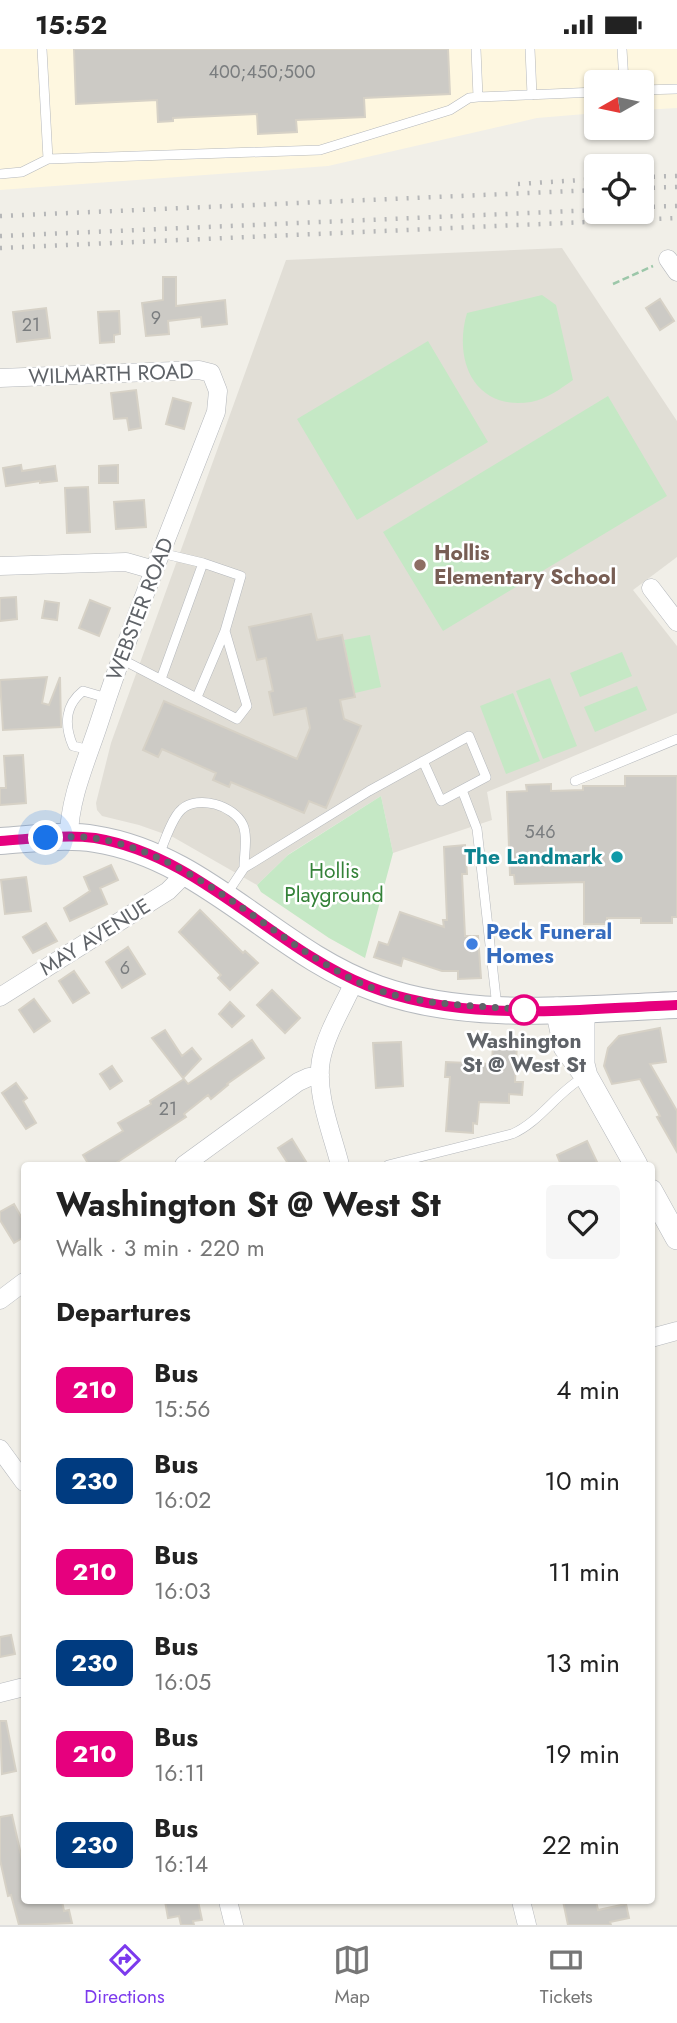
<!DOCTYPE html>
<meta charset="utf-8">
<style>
:root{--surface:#fff;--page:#f6f6f6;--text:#222;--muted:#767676;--line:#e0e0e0;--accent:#7c3aed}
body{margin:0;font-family:Jost,sans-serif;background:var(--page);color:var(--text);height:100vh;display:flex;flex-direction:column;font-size:26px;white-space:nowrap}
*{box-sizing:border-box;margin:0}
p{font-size:23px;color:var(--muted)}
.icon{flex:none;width:38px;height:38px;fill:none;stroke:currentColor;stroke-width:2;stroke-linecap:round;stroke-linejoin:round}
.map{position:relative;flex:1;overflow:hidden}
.drawer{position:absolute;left:21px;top:1113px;width:634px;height:742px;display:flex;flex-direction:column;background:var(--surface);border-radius:7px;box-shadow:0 2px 5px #0004}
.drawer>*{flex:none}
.badge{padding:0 14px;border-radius:10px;font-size:24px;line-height:46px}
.needle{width:46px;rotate:261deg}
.tools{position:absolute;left:584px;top:21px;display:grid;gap:14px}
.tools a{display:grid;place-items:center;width:70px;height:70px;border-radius:7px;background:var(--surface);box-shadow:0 2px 5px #0004;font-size:35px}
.you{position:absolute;width:35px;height:35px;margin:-18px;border:5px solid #fff;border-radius:50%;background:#1a73e8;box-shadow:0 0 0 10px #1a73e833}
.map>.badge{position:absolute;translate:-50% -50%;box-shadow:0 0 0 4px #fff}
h2{padding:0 35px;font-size:26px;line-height:63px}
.round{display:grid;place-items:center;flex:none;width:74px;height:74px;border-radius:7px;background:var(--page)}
.overview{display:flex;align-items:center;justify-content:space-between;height:119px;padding:0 35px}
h1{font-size:33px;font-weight:700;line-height:52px}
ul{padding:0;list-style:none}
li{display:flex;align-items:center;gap:21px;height:91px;padding:0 35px}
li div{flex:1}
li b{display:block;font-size:26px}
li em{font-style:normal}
li .badge{min-width:77px;font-weight:700;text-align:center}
.status{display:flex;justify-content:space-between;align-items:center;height:49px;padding:0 35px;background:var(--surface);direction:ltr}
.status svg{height:19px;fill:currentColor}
.menu{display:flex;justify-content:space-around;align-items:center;height:98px;border-top:2px solid var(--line);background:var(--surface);font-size:19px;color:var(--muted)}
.menu a{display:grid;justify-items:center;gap:4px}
.menu .selected{color:var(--accent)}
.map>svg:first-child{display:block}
.commercial{fill:#fef7e0}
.education{fill:#e1ded6}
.green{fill:#c5e8c5}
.building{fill:#cccac5;stroke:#d6d1c6;stroke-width:2}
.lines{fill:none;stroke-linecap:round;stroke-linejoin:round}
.service-casing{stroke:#b5b8bc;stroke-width:10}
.minor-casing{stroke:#b5b8bc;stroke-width:19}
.tertiary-casing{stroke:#b5b8bc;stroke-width:24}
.secondary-casing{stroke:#b6babf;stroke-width:28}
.path{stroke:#9cc7a9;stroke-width:2.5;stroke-dasharray:7 3.5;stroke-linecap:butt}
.service{stroke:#fff;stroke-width:9}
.minor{stroke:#fff;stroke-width:18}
.tertiary{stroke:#fff;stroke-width:23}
.secondary{stroke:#fff;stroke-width:26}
.rail{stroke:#b6b7b8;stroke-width:4.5;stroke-dasharray:2 9;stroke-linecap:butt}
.line-casing{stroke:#fff;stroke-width:16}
.line{stroke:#e6007e;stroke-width:10}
.walk{stroke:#5f6368;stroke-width:7;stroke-dasharray:0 12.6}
.education-dot{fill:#8d6e63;stroke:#fff;stroke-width:2.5}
.culture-dot{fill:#0f9aa8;stroke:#fff;stroke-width:2.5}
.shop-dot{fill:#3f7fe0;stroke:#fff;stroke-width:2.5}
.stop-dot{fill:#fff;stroke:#e6007e;stroke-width:3.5}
.labels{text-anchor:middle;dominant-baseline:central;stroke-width:5;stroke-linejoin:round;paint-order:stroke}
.number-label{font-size:18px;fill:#7a7d7f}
.street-label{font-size:21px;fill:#5f6368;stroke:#fff}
.education-label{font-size:21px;font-weight:bold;fill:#785e54;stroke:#fff;text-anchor:start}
.culture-label{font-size:21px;font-weight:bold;fill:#0d838f;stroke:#fff;text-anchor:end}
.park-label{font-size:21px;fill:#348238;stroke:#fff}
.shop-label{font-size:21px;font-weight:bold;fill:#366cbe;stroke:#fff;text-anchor:start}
.stop-label{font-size:21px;font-weight:bold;fill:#5f6368;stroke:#fff}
</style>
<div class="status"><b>15:52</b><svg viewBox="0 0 49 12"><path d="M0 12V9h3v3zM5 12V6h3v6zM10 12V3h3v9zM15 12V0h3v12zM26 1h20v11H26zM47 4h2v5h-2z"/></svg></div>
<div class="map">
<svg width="677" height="1876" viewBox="0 0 677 1876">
<rect width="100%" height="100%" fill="#f1efe8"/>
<path class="commercial" d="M0 0H677V59L642 61V33H597V64L537 69 328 117 0 141Z"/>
<path class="education" d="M562 199 677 372V508L633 541 677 597V664L487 743 492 771 393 804 381 747 289 805 257 836 173 788 139 776 102 767 97 761 96 754 111 694 286 211Z"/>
<path class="green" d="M542 246 556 256 573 331C560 340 547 350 531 353 474 362 453 311 467 264Z
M428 292 488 393 357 471 297 370Z
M608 347 667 447 443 582 383 483Z
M370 586 381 638 355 644 344 591Z
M622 603 632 627 580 648 570 624Z
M550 629 577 697 543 710 516 642Z
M637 637 647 661 595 683 584 658Z
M513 644 540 712 506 725 480 657Z
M381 747 393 804 365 909 329 889 261 843 257 836 288 806Z"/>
<path class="building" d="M74 0H448L450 45 364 49 365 68 296 71 297 83 258 85 257 65 173 69V72L158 73 157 51 76 55Z
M163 228H176V257L225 251 227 275 202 278 201 268 168 272 169 285 146 287 142 254 163 251Z
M660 250 674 272 660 281 646 259Z
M46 259 50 289 17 293 13 263Z
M119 262 120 285 114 286V293L100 294 98 263Z
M136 341 141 379 129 381 127 369 114 370 111 344Z
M173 349 191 354 184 380 166 375Z
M21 416 22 422 55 417 57 432 40 434V432L6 437 3 419Z
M118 416V434H99V417Z
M88 438 90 483 67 484 65 439Z
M144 451 146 478 116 480 114 453Z
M16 548 17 570 0 572V549Z
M90 551 110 559 99 587 79 579Z
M45 552 59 554 57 571 42 569Z
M311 565 317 591 342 586 355 648 340 651 344 670 361 677 326 759 309 752 304 764 231 733 229 738 213 731 216 724 162 700 158 708 143 701 164 652 297 710 310 679 306 659 274 666 269 643 273 642 266 609 257 611 249 578Z
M47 628 42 654 49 656 60 628 61 678 3 681 0 631Z
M23 706 26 754 0 756V739H6L4 707Z
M625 727H677V868H672V874H641V869H607V875H584V833L515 835 514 826H510L507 743 527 742 526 736 551 735V742L583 741V737H625Z
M465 796 467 825H462L465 887H478L481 929 458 930V922H442L403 909 401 917 374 908 379 893 388 896 400 863 444 878 443 871H447L444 798Z
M111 816 118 831 100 839 107 855 70 872 64 859 90 842 84 828Z
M26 828 31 862 5 865 1 831Z
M200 861 243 904 245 902 258 914 230 941 218 929 221 926 179 883Z
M46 874 57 892 33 904 23 888Z
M128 898 145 925 122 939 106 913Z
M74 922 89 944 73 954 59 932Z
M272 941 300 969 285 984 257 956Z
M34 950 50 972 34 983 19 961Z
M230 953 244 967 232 978 219 965Z
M660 979 666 1013 650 1015 677 1062V1103L657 1068 660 1067 640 1030 612 1035 604 1017 608 999 619 987Z
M165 981 182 1007 192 999 201 1010 183 1029 152 989Z
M252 991 264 1009 227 1035 228 1036 211 1050 208 1046 184 1065 186 1068 113 1116H89L83 1106 123 1082 118 1074 151 1055 150 1052 184 1030 188 1035Z
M401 993 403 1037 376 1039 373 994Z
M493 993 517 995 515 1033H523L522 1046 509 1045V1054L479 1053 477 1075 473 1074V1084L446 1082 450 1028H445L446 1013 492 1015Z
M112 1017 122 1032 110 1040 100 1025Z
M16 1034 27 1049 23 1052 36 1074 26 1080 2 1044Z
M292 1090 308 1116H289L278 1099Z
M587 1092 597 1113 591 1116H561L557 1106Z
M14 1155 24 1173V1188L14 1194 0 1171V1163Z
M11 1586 15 1605 0 1608V1588Z
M0 1672H6L16 1722 2 1725Z
M12 1766 24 1819V1852H62L64 1862 69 1861 72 1874 19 1876 11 1846 8 1847 0 1811V1768Z
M165 1852H198L202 1871 193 1872 194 1876H181L179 1867 168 1869Z
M563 1852H596L598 1861 626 1855 629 1869 610 1873 611 1876H568Z"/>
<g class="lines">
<g class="service-casing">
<path id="service" d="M42 0 48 110 320 101 450 61 469 49 478 48 476 0
M530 0 532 46
M622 0 624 33
M642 41 677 40
M478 48 597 43
M0 125 22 123 48 110
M161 504 203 514 241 527 225 582 197 648
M121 610 237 670 247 657 225 582
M161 630 203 514
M90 701 73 697C64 676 65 656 83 642L107 649
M575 732 677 690
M462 741 477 780 497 958
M158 809C163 796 172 768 182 760 198 746 234 756 243 776 248 788 244 805 244 819
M226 846 244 819 369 742 469 687 486 728 441 752 423 712
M388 1116 512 1085C540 1073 557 1043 584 1028"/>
</g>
<g class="minor-casing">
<path id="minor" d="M668 210 677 223
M0 329 199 321 211 324 218 342 216 363C176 467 133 569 99 674 87 711 69 749 69 788
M0 517 126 513 154 521
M651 539 677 573
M0 948 168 842 186 824
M184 1116 298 1033 309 1028 320 1026
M340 1116C332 1084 315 1044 321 1011 326 984 344 956 355 931
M0 1251 24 1233
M651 1289 677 1282
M0 1400 24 1433
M0 1644 24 1638
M228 1852 234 1876
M521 1852 527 1876"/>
</g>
<g class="tertiary-casing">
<path id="tertiary" d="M557 960 565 998 586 1027 636 1116
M583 960V1015L586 1027
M651 1142 677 1189"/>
</g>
<g class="secondary-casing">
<path id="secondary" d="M0 792C31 790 64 785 95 790 205 807 276 904 378 940 470 973 581 960 677 956"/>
</g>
<path class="path" d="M613 235 653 217"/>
<use href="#service" class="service"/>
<use href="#minor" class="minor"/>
<use href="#tertiary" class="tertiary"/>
<use href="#secondary" class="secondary"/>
<path class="rail" d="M642 128 677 127
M518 135 597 130
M642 139 677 138
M642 158 677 157
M0 167 597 141
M0 187 597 161
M0 199 677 169"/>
</g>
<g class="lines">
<g class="line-casing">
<path id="line" d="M0 792C31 790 64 785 95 789 201 807 271 898 368 937 464 975 576 960 677 956"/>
</g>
<use href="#line" class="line"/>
<path class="walk" d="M46 789C62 788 78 787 94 789 194 805 266 887 354 931 408 958 468 955 526 961H524"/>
</g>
<circle class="education-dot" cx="420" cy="516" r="7"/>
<circle class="culture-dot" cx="617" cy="808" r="7"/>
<circle class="shop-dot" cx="472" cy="895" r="7"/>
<circle class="stop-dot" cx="524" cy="961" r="14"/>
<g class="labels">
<g class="number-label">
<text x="262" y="23">400;450;500</text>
<text x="156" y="269">9</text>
<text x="31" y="276">21</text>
<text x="540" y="783">546</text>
<text x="125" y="919">6</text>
<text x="168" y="1060">21</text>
</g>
<g class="street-label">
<text transform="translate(111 325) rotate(-2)">WILMARTH ROAD</text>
<text transform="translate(140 560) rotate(-69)">WEBSTER ROAD</text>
<text transform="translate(95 888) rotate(-32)">MAY AVENUE</text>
</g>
<g class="education-label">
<text x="434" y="504">Hollis<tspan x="434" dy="24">Elementary School</tspan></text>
</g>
<g class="culture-label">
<text x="603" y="808">The Landmark</text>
</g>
<g class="park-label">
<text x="334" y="822">Hollis<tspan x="334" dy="24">Playground</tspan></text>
</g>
<g class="shop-label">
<text x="486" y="883">Peck Funeral<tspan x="486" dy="24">Homes</tspan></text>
</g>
<g class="stop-label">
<text x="524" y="992">Washington<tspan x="524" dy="24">St @ West St</tspan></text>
</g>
</g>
</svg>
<div class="tools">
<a><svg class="needle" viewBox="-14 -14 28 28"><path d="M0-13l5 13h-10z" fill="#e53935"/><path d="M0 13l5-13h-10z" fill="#767676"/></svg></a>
<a><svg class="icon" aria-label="locate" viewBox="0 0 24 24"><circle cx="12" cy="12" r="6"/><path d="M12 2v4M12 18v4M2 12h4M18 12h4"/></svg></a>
</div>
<div class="you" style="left:46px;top:789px"></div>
<section class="drawer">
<div class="overview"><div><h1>Washington St @ West St</h1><p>Walk · 3 min · 220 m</p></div><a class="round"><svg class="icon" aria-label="heart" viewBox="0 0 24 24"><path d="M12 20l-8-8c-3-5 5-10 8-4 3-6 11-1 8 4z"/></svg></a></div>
<h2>Departures</h2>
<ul>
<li><span class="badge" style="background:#e6007e;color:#fff">210</span><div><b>Bus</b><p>15:56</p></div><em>4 min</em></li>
<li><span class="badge" style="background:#003b80;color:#fff">230</span><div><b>Bus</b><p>16:02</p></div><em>10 min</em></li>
<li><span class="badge" style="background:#e6007e;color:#fff">210</span><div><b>Bus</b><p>16:03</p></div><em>11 min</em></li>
<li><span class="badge" style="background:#003b80;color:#fff">230</span><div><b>Bus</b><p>16:05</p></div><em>13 min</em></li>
<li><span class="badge" style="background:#e6007e;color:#fff">210</span><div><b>Bus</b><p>16:11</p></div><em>19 min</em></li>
<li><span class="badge" style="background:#003b80;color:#fff">230</span><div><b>Bus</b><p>16:14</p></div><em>22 min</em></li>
</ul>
</section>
</div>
<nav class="menu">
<a class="selected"><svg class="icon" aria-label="directions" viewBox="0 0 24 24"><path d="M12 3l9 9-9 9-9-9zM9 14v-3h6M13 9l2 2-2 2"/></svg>Directions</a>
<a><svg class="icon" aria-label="map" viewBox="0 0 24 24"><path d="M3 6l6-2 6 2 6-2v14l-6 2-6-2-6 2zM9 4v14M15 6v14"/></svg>Map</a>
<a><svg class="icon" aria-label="tickets" viewBox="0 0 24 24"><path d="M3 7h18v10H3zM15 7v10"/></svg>Tickets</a>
</nav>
